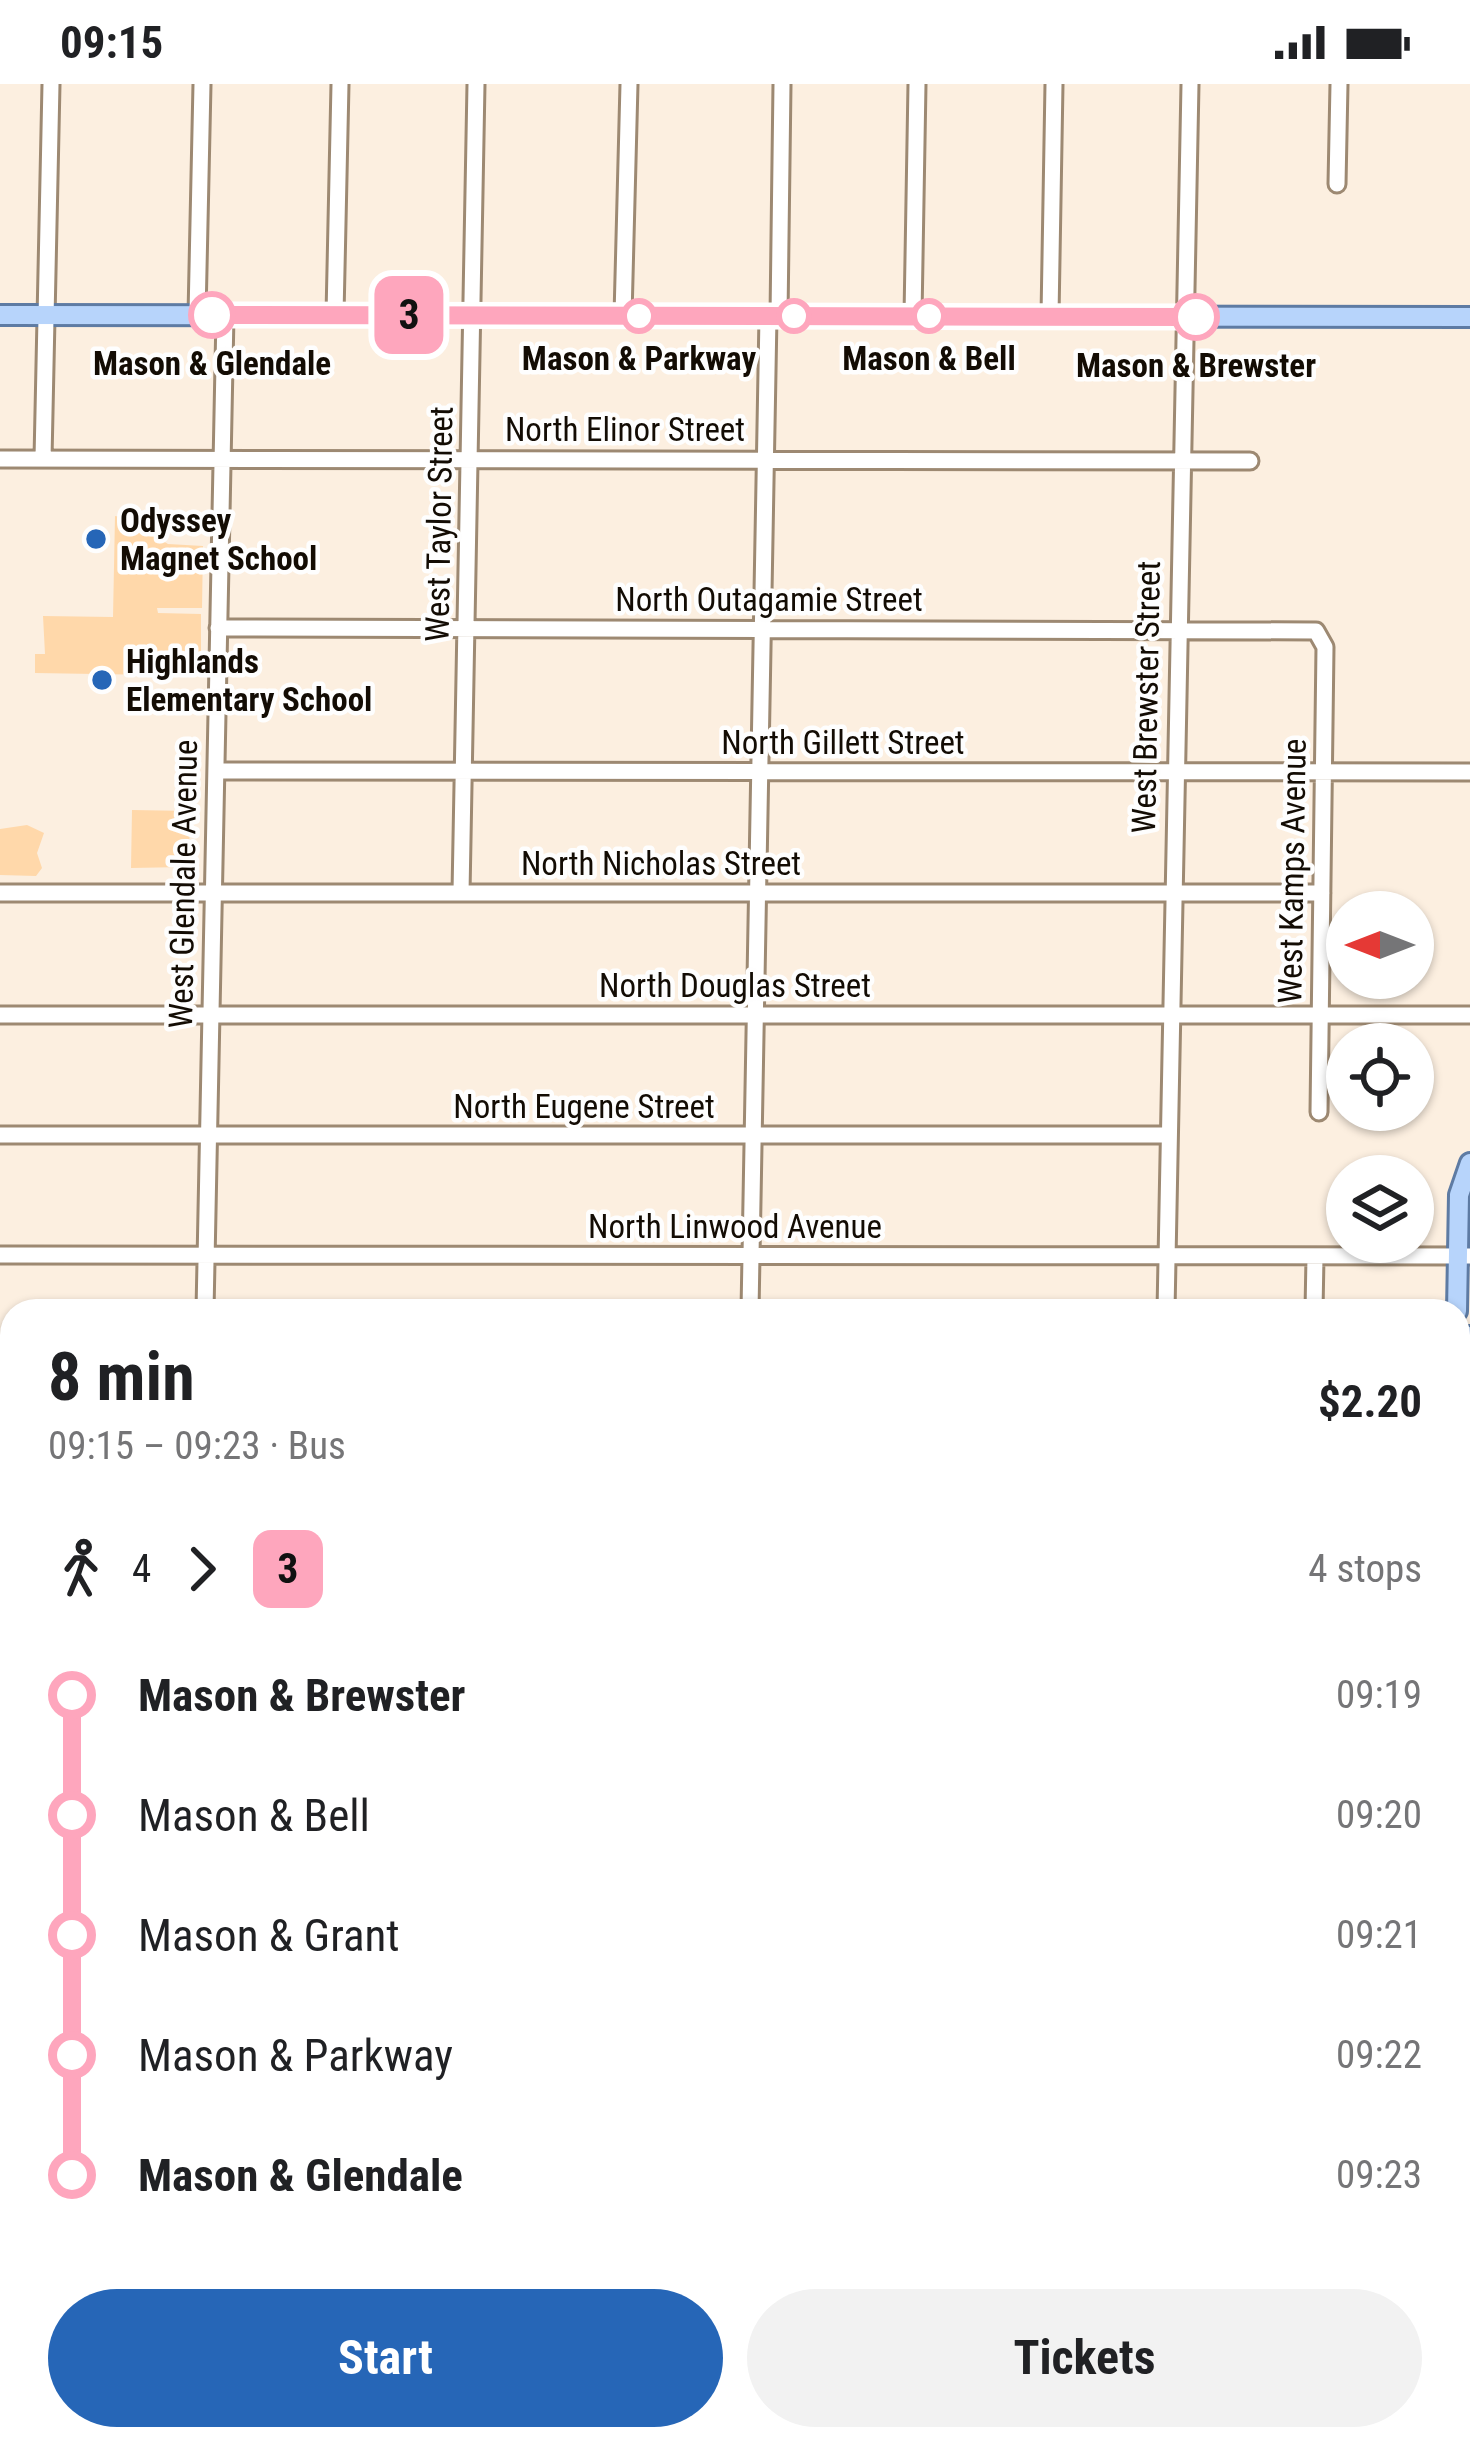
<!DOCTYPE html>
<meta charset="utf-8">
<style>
:root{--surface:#fff;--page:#f2f2f2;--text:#202124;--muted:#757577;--accent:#2666b7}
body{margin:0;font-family:"Roboto Condensed",sans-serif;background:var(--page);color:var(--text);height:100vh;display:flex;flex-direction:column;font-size:45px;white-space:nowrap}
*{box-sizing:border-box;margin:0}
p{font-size:39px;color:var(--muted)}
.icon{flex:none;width:66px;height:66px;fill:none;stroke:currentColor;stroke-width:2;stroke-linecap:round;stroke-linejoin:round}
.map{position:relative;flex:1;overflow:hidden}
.panel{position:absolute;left:0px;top:1215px;width:1470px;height:1152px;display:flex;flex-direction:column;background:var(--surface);border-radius:36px 36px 0 0;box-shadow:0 3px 9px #0004}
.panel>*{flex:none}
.badge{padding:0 24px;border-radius:18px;font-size:42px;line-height:78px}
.needle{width:78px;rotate:270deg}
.fabs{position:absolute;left:1326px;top:807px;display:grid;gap:24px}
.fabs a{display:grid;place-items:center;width:108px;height:108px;border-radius:50%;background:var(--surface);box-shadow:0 3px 9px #0004;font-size:60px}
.map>.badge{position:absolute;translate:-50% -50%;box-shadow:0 0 0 6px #fff}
.legs{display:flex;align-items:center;gap:18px;height:132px;padding:0 48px;font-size:39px}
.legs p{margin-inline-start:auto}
.headline{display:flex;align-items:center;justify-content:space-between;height:204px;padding:0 48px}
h1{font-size:66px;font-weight:700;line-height:90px}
.button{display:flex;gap:24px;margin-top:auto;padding:24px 48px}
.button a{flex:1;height:138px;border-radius:72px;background:var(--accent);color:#fff;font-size:48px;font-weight:700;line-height:138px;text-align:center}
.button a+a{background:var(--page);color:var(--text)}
ul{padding:0 48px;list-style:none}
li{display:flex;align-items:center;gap:42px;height:120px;font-size:45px}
li i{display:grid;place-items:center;width:18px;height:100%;margin:0 15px;background:currentColor}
li i::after{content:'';width:30px;height:30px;margin:-15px;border:9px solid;border-radius:50%;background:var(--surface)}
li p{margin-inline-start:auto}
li:first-child i{background:linear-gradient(#0000 50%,currentColor 0)}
li:last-child i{background:linear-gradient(currentColor 50%,#0000 0)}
.status{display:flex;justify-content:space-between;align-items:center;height:84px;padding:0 60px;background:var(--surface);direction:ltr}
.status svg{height:33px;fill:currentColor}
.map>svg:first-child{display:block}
.green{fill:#ffd8aa}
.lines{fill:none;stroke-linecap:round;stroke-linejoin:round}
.minor-casing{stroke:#9d8972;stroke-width:21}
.major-casing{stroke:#5e7ba3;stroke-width:24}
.minor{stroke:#fff;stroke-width:15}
.major{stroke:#b7d4fb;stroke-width:18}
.rail-casing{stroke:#645b51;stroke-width:8}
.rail{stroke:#fefefe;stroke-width:3;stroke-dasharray:9;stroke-linecap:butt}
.line-1-casing{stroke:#fff;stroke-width:27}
.line-1{stroke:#fea6bd;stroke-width:18}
.stop-1-dot{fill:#fff;stroke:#fea6bd;stroke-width:6}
.poi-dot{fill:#2666b7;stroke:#fefefe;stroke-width:4.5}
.labels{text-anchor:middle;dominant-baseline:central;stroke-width:9;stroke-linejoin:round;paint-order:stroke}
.stop-label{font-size:33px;font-weight:bold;fill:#130c04;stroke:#fefefe}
.street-label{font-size:33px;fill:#130c04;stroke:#fefefe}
.poi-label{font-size:33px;font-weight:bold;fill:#130c04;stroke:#fefefe;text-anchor:start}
</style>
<div class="status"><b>09:15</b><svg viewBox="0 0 49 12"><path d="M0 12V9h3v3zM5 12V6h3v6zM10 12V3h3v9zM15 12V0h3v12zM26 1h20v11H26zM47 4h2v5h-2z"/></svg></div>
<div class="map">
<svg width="1470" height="2367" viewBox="0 0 1470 2367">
<rect width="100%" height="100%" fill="#fcefe0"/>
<path class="green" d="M115 432 158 439V454L168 460 203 462 202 524H157L158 529 201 530V580L157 579 156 591 35 589V570H45L43 532 113 533Z
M132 726 190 727 189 774 184 783 131 784Z
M27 741 44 749 37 769 42 784 36 792 0 791V745Z"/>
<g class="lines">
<g class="minor-casing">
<path id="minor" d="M1337 100 1339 0
M197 231 202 0
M335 231 340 0
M623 232 629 0
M779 232 782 0
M913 232 917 0
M1050 232 1054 0
M0 375 1250 377
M43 375 51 0
M218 544 1316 547 1325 563 1319 1028
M216 687 1470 688
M0 809H1322
M461 809 476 0
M0 931H1470
M0 1051H1168
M0 1171 1470 1172
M205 1227 225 231
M750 1227 768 232
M1166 1227 1190 0
M1314 1227 1315 1173
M0 1291H12
M0 1414H12
M0 1613H12
M0 1786H12
M0 1958H12
M0 2117H12
M0 2266H12
M452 2355V2367
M597 2355V2367
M741 2355V2367
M885 2355V2367
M1029 2355V2367
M1238 2355V2367
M128 2367V2355
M290 2367V2355"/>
</g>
<g class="major-casing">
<path id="major" d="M0 231 1470 233
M1457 1227 1459 1111 1470 1079
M1458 1360 1464 1350 1466 1257 1470 1252
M1458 1389 1464 1392 1470 1420
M1458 1467 1470 1466
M1458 2021 1462 1616 1470 1594
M1458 2021 1468 2054 1465 2367
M1447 2367V2355"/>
</g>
<use href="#minor" class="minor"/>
<use href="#major" class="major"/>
<g class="rail-casing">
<path id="rail" d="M0 1502H12
M1458 1511H1470"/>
</g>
<use href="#rail" class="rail"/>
</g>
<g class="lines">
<g class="line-1-casing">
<path id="line-1" d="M212 231 1196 233"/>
</g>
<use href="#line-1" class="line-1"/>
</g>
<g class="stop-1-dot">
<circle cx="212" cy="231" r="21"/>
<circle cx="639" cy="232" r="15"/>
<circle cx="794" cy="232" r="15"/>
<circle cx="929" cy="232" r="15"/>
<circle cx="1196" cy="233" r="21"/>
</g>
<g class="poi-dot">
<circle cx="96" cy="455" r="12"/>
<circle cx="102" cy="596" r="12"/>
</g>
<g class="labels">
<g class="stop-label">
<text x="639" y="274">Mason &amp; Parkway</text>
<text x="929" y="274">Mason &amp; Bell</text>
<text x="212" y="279">Mason &amp; Glendale</text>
<text x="1196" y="281">Mason &amp; Brewster</text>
</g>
<g class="street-label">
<text x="625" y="345">North Elinor Street</text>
<text transform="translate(439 440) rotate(-89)">West Taylor Street</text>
<text x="769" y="515">North Outagamie Street</text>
<text transform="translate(1146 613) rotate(-89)">West Brewster Street</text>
<text x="843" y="658">North Gillett Street</text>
<text x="661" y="779">North Nicholas Street</text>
<text transform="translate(1292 787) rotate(-89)">West Kamps Avenue</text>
<text transform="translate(183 800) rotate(-89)">West Glendale Avenue</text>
<text x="735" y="901">North Douglas Street</text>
<text x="584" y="1022">North Eugene Street</text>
<text x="735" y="1142">North Linwood Avenue</text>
</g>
<g class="poi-label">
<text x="120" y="436">Odyssey<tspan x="120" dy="38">Magnet School</tspan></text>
<text x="126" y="577">Highlands<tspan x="126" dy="38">Elementary School</tspan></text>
</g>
</g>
</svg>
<div class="fabs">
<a><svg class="needle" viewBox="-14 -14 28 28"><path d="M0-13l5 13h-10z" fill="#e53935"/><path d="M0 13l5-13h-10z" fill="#757577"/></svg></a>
<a><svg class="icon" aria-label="locate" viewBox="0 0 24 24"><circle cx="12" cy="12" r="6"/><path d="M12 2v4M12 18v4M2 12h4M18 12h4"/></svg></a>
<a><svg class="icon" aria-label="layers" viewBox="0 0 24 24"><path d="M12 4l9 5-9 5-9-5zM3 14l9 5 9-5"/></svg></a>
</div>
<b class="badge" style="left:409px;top:231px;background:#fea6bd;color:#111">3</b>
<section class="panel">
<div class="headline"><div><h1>8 min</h1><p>09:15 – 09:23 · Bus</p></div><b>$2.20</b></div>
<div class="legs"><svg class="icon" aria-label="walk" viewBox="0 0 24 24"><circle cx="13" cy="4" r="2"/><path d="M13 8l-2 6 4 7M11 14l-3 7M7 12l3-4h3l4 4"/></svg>4<svg class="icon" aria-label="forward" viewBox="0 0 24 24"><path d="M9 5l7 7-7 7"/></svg><b class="badge" style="background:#fea6bd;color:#111">3</b><p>4 stops</p></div>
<ul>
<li><i style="color:#fea6bd"></i><b>Mason &amp; Brewster</b><p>09:19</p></li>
<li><i style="color:#fea6bd"></i><span>Mason &amp; Bell</span><p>09:20</p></li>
<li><i style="color:#fea6bd"></i><span>Mason &amp; Grant</span><p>09:21</p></li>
<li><i style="color:#fea6bd"></i><span>Mason &amp; Parkway</span><p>09:22</p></li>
<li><i style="color:#fea6bd"></i><b>Mason &amp; Glendale</b><p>09:23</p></li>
</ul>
<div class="button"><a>Start</a><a>Tickets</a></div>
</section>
</div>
